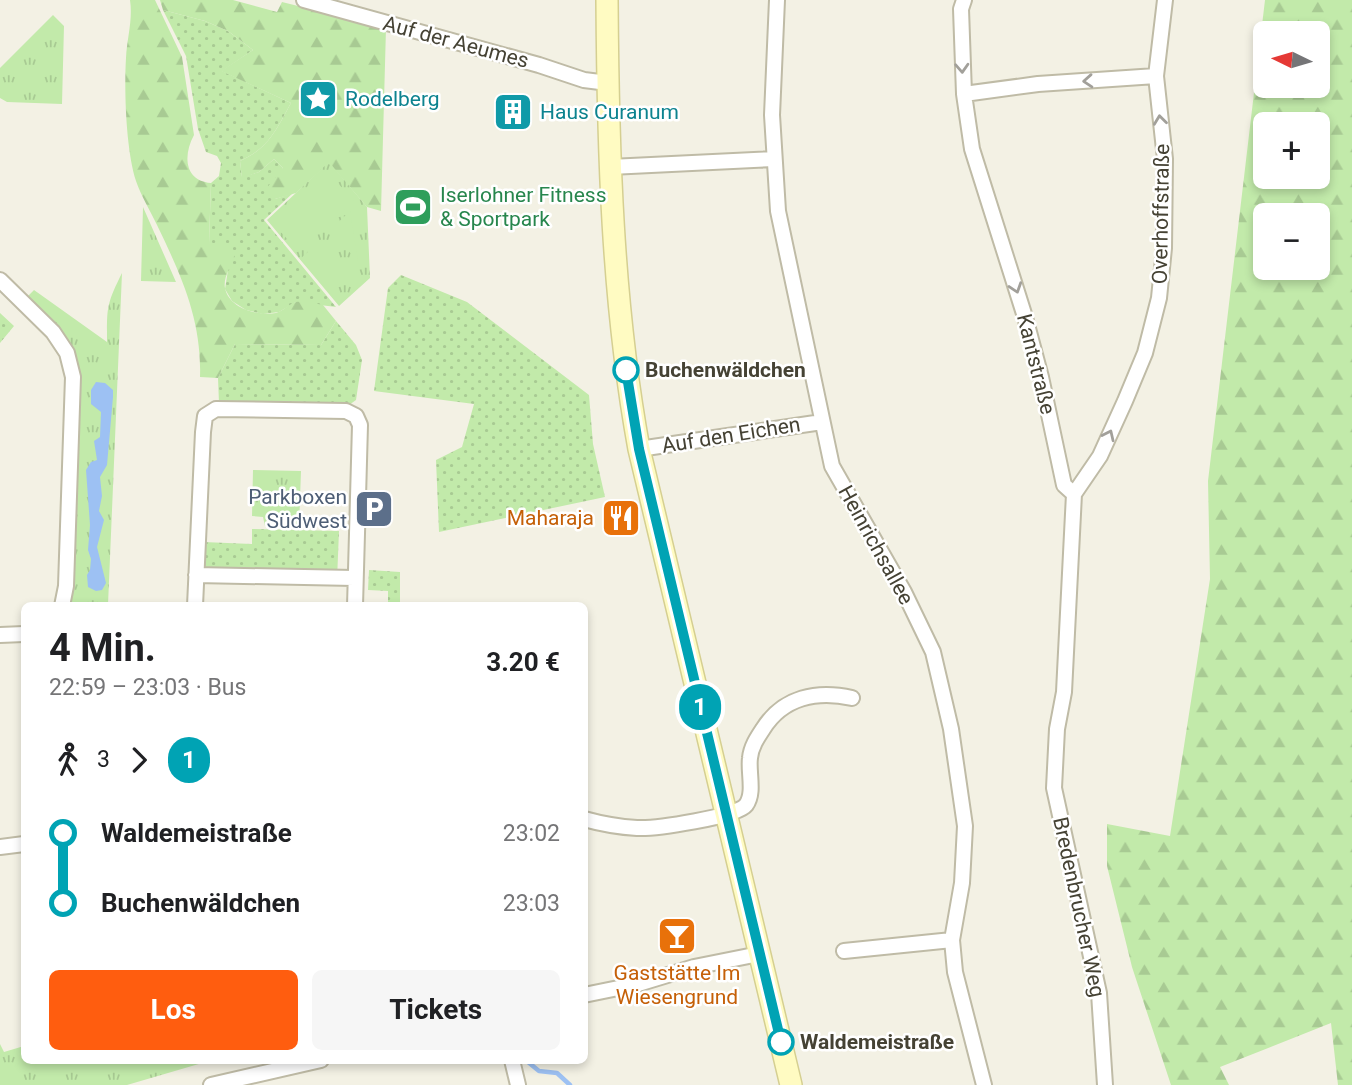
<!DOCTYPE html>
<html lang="de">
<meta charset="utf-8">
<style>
:root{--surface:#fff;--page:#f6f6f6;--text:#202124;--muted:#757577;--accent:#ff5d0f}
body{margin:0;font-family:Roboto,sans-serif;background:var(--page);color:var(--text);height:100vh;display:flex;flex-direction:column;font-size:26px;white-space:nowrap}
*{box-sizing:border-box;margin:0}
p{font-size:23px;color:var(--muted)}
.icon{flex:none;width:38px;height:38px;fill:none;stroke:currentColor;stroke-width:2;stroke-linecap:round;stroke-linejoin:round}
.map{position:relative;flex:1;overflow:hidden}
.side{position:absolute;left:21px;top:602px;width:567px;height:462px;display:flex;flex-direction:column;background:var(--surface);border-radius:10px;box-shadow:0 4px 10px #0003}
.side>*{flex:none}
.badge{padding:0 14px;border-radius:23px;font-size:24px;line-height:46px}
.needle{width:46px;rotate:275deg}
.tools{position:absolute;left:1253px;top:21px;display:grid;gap:14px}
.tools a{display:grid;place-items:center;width:77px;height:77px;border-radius:10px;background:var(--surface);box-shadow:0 4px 10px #0003;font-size:35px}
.map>.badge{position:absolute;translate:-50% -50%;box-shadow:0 0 0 4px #fff}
.legs{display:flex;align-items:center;gap:10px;height:77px;padding:0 28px;font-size:23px}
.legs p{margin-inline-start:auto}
.summary{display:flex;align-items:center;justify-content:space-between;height:119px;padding:0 28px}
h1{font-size:38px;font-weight:700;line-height:52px}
.cta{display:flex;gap:14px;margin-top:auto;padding:14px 28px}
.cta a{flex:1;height:80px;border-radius:10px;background:var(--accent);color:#fff;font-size:28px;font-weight:700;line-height:80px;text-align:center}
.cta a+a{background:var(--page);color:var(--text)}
ul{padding:0 28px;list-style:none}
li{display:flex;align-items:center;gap:24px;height:70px;font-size:26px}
li i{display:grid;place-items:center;width:10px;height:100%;margin:0 9px;background:currentColor}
li i::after{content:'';width:18px;height:18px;margin:-9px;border:5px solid;border-radius:50%;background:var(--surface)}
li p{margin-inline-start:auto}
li:first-child i{background:linear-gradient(#0000 50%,currentColor 0)}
li:last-child i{background:linear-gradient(currentColor 50%,#0000 0)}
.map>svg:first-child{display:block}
.grass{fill:url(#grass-dots)}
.forest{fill:url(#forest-firs);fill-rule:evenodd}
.park{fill:url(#park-tufts)}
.pitch{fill:#c2eaaa}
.water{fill:#9dc1f3}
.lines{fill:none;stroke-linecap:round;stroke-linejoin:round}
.stream{stroke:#9dc1f3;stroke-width:4.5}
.street-casing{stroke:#bfbba6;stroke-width:18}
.secondary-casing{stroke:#d5cf91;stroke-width:24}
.street{stroke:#fff;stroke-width:14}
.secondary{stroke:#fffbc2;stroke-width:21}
.oneway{stroke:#a2a09a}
.line-1-casing{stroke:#fff;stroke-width:16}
.line-1{stroke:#00a3b4;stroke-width:10}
.stop-1-dot{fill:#fff;stroke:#00a3b4;stroke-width:3.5}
.labels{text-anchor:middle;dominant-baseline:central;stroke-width:5;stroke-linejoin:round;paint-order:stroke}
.street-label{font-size:21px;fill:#454234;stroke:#fff}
.culture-label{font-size:21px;fill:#0d838f;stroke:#fff;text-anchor:start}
.leisure-label{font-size:21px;fill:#27864d;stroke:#fff;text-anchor:start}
.stop-label{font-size:21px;font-weight:bold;fill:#454234;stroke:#fff;text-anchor:start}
.service-label{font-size:21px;fill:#4e5e75;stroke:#fff;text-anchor:end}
.food-label{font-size:21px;fill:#c56008;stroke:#fff;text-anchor:end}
</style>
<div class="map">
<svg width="1352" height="1085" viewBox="0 0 1352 1085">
<defs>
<pattern id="grass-dots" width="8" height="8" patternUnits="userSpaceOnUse" patternTransform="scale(1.75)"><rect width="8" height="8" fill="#c2eaaa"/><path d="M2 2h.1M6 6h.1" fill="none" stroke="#a8ca93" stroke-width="1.8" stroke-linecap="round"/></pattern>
<pattern id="forest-firs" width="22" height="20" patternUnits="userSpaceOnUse" patternTransform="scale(1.75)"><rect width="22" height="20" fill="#c2eaaa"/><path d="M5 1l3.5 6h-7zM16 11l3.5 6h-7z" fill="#a8ca93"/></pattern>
<pattern id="park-tufts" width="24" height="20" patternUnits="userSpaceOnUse" patternTransform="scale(1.75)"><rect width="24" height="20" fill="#c2eaaa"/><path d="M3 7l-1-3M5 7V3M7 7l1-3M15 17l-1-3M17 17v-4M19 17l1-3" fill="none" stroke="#a8ca93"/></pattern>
</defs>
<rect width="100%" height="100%" fill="#f3f1e4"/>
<path class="grass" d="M163 10 205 21 228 31 253 50 222 71 291 103C276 130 269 148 240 161L242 177 259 172 274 159 283 168 275 199 293 193 264 220 336 307 296 302 279 312 263 314 246 310 232 301 225 289 228 270 209 243 211 183 219 176 221 163 217 156 206 152 198 129 186 56Z
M401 275 467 302 589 395 593 444 605 497 439 532 436 460 462 447 474 404 374 391 388 288Z
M0 313 14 326 0 343Z
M336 321 356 345 362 360 356 400 349 405 219 403 218 378 235 344 321 345Z
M252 529 339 531 337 580 201 574 203 542 252 544Z
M369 570 400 572V605H388V591L368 590Z"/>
<path class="forest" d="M130 0H155L182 57 194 135C183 155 184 181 211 183L209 243 229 245 235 257C231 265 223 278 225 288 229 309 259 316 276 313 283 311 289 304 296 302 303 301 316 304 323 305L336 321 321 345 235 344 218 378 200 377C202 320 181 275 157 225 150 210 141 196 136 181 126 150 124 91 126 58 127 38 133 20 130 0Z
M160 0H233L277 12 282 2 386 28 381 211 367 207 329 163 296 193 275 199 265 190 283 168 274 159 259 172 242 178 240 161C269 148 276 130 291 103L221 71 253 50 228 31 205 21 163 10Z
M1265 0H1352V1085H1338L1331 1023 1220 1067 1229 1085H1171L1132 967 1107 866V824L1170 836 1210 579 1208 481ZM1318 33V86H1265V33ZM1318 124V177H1265V124ZM1265 215H1318V268H1265Z"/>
<path class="park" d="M53 15 64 26 62 104 7 102 0 98V68Z
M329 162 367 207 370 278 339 306 267 220Z
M143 207 176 282 141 281Z
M122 273 108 605H64L68 384 64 346 25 299 34 290 107 342C107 308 106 305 122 273Z
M253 470 301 471 299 527 265 526 263 517 252 516Z
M0 1044 4 1052 24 1046V1060L209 1061 127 1085H0Z"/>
<path class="pitch" d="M326 170 354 201 298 251 270 220Z
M350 211 358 261 329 231Z
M321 240 351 273 331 292 300 259Z"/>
<path class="water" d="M96 382 105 383 113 390V397L107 465 100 477 102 496 99 511 104 520 97 547 106 583 102 590 96 591 88 587 87 575 90 570 91 559 88 550 90 525 86 470 91 462 97 460 94 441 100 437 101 412 91 404V390Z"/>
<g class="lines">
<path class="stream" d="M528 1062 539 1071 557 1073 570 1085"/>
<g class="street-casing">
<path id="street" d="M304 0 539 65 584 80 608 83
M777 0 772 115 778 211 832 466 904 592 933 652 951 729 965 826 962 883 952 940 955 972 984 1085
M964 0 961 9 964 94 972 149 1025 317 1041 377 1064 485 1074 494
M964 94 1038 84 1156 76
M610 167 774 159
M0 280 53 332 67 353 73 377 66 586 62 606
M639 449 822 422
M196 575 354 578
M195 606 203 432 205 416 216 409 346 411 356 416 360 425 355 606
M0 635 24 634
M584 819C602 824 619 827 637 828 654 829 737 817 746 805 755 793 748 772 750 758 751 747 757 738 763 729 783 697 817 690 852 698
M0 847 24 844
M844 951 952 940
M584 995 638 984 694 967 759 954
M512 1060 518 1085
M211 1085 321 1060
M1105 1085 1099 993 1054 788 1057 729 1064 692 1074 494 1100 456 1125 401 1145 353 1159 298 1164 248 1165 159 1156 76 1165 0"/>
</g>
<g class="secondary-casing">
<path id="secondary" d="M607 0C608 150 612 301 639 449L791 1085"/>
</g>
<use href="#street" class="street"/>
<use href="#secondary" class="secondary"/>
</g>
<defs><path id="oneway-chevron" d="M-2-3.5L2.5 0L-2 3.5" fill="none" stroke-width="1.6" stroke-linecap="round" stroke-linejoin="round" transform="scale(1.75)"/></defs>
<g class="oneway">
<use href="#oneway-chevron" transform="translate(962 68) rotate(87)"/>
<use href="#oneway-chevron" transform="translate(1088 81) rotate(176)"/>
<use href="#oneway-chevron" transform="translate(1160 120) rotate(-97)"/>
<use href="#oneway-chevron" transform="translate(1016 288) rotate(72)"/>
<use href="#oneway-chevron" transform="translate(1109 435) rotate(-65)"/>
</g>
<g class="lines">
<g class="line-1-casing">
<path id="line-1" d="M626 370 639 449 781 1042"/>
</g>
<use href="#line-1" class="line-1"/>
</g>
<defs>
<g id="sight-square" transform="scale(2.0125)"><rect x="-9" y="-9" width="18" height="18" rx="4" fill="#0f9aa8" stroke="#fff"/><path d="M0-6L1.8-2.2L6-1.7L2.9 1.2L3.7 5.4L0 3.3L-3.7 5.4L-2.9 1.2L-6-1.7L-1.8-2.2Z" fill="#fff"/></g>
<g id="building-square" transform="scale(2.0125)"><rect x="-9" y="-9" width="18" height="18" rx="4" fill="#0f9aa8" stroke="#fff"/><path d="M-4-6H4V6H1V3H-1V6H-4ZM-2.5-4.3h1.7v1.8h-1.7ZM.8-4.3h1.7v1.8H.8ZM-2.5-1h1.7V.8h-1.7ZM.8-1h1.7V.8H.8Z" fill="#fff"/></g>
<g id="stadium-square" transform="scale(2.0125)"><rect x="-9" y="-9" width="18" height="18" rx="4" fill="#2e9e5b" stroke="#fff"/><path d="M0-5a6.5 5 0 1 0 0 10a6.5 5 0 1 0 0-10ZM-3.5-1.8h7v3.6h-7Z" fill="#fff"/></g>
<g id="parking-square" transform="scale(2.0125)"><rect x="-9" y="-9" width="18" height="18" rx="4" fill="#5c6f8a" stroke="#fff"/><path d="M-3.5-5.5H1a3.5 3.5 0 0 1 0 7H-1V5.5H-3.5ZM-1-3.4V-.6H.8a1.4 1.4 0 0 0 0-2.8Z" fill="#fff"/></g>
<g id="restaurant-square" transform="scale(2.0125)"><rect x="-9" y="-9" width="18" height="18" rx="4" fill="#e8710a" stroke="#fff"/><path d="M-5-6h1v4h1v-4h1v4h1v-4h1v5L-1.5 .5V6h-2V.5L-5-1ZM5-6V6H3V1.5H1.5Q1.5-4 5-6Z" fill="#fff"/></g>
<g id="bar-square" transform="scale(2.0125)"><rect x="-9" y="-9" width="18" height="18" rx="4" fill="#e8710a" stroke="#fff"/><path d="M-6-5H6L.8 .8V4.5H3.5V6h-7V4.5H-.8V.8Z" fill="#fff"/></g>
</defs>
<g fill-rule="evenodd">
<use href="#sight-square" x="318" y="99"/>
<use href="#building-square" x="513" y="112"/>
<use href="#stadium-square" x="413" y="207"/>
<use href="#parking-square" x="374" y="509"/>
<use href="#restaurant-square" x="621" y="518"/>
<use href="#bar-square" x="677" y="936"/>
</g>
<g class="stop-1-dot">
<circle cx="626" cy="370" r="12"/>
<circle cx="781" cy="1042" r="12"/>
</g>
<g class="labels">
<g class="street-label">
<text transform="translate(456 42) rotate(15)">Auf der Aeumes</text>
<text transform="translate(1161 214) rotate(-89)">Overhoffstraße</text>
<text transform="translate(1036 364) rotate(76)">Kantstraße</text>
<text transform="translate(731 435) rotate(-9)">Auf den Eichen</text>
<text transform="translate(876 545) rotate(61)">Heinrichsallee</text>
<text transform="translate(1079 907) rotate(78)">Bredenbrucher Weg</text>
</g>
<g class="culture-label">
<text x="345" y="99">Rodelberg</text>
<text x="540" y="112">Haus Curanum</text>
</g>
<g class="leisure-label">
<text x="440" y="195">Iserlohner Fitness<tspan x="440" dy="24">&amp; Sportpark</tspan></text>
</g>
<g class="stop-label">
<text x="645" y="370">Buchenwäldchen</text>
<text x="800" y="1042">Waldemeistraße</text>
</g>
<g class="service-label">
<text x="347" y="497">Parkboxen<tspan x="347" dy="24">Südwest</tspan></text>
</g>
<g class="food-label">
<text x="594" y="518">Maharaja</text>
<text x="677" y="973" text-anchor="middle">Gaststätte Im<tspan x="677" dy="24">Wiesengrund</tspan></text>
</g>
</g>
</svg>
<div class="tools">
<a><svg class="needle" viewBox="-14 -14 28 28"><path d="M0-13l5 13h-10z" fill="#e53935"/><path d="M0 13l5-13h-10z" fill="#757577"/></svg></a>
<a>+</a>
<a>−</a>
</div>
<b class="badge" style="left:700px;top:707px;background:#00a3b4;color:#fff">1</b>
<section class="side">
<div class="summary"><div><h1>4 Min.</h1><p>22:59 – 23:03 · Bus</p></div><b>3.20 €</b></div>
<div class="legs"><svg class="icon" aria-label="walk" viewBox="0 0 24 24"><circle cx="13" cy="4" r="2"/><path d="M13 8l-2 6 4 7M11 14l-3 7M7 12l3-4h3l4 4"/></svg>3<svg class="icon" aria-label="forward" viewBox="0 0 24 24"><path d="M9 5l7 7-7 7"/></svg><b class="badge" style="background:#00a3b4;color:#fff">1</b></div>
<ul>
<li><i style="color:#00a3b4"></i><b>Waldemeistraße</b><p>23:02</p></li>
<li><i style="color:#00a3b4"></i><b>Buchenwäldchen</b><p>23:03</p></li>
</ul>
<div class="cta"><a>Los</a><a>Tickets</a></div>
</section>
</div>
